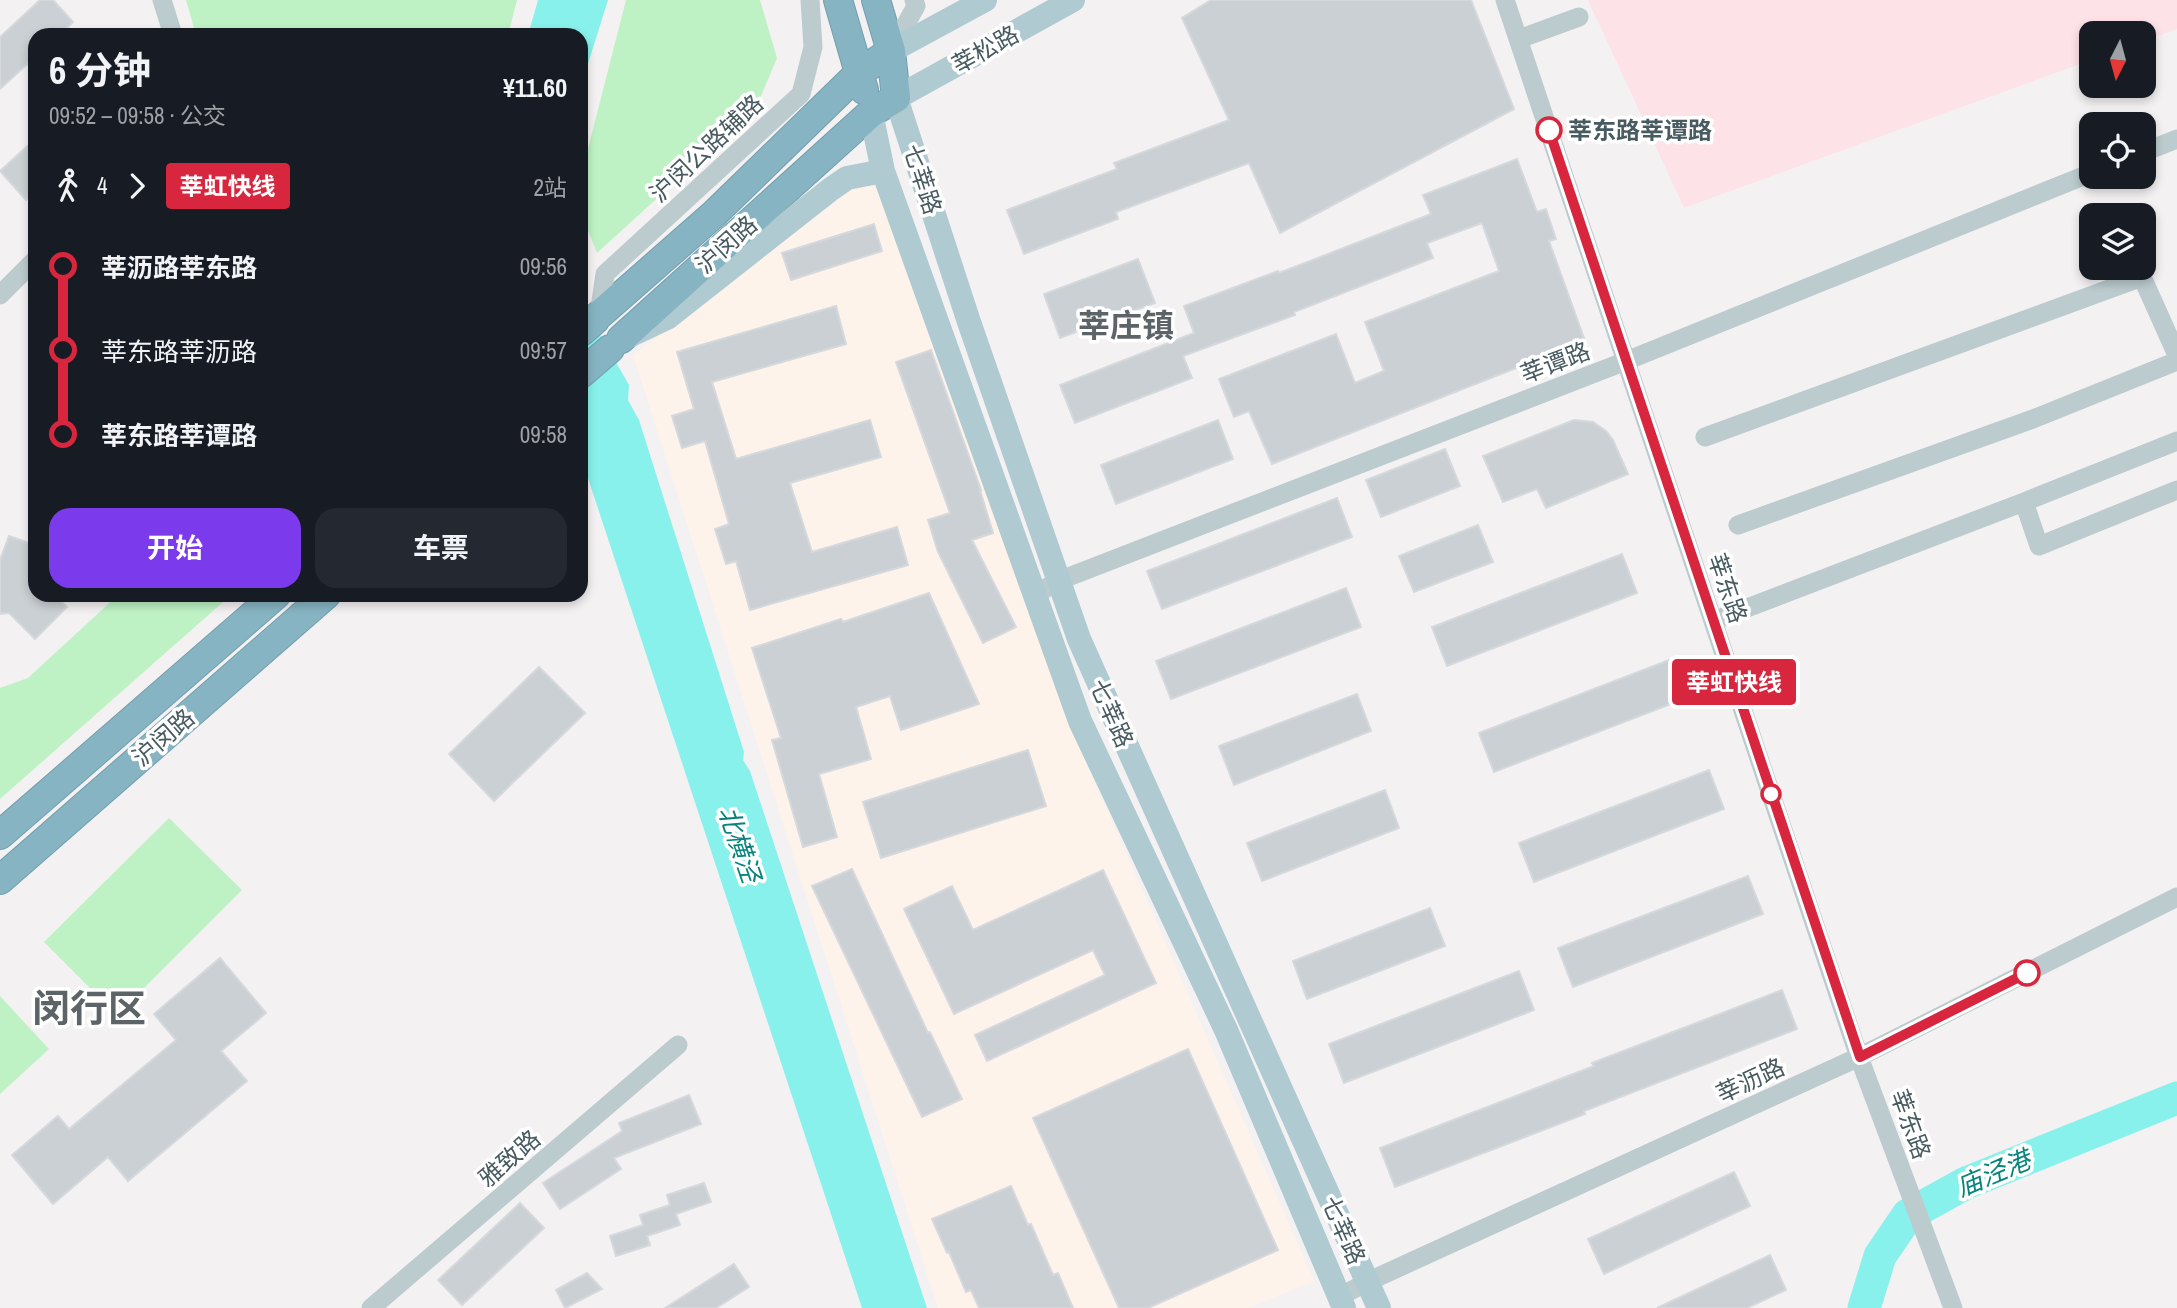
<!DOCTYPE html>
<html lang="zh">
<meta charset="utf-8">
<style>
:root{--surface:#171b24;--page:#242831;--text:#f1f3f6;--muted:#9ea1a6;--accent:#7c3aed}
body{margin:0;font-family:"Archivo Narrow","Noto Sans SC",sans-serif;background:var(--page);color:var(--text);height:100vh;display:flex;flex-direction:column;font-size:26px;white-space:nowrap}
*{box-sizing:border-box;margin:0}
p{font-size:23px;color:var(--muted)}
.icon{flex:none;width:38px;height:38px;fill:none;stroke:currentColor;stroke-width:2;stroke-linecap:round;stroke-linejoin:round}
.map{position:relative;flex:1;overflow:hidden}
.drawer{position:absolute;left:28px;top:28px;width:560px;height:574px;display:flex;flex-direction:column;background:var(--surface);border-radius:21px;box-shadow:0 4px 10px #0003}
.drawer>*{flex:none}
.badge{padding:0 14px;border-radius:5px;font-size:24px;line-height:46px}
.needle{width:46px;rotate:186deg}
.fabs{position:absolute;left:2079px;top:21px;display:grid;gap:14px}
.fabs a{display:grid;place-items:center;width:77px;height:77px;border-radius:14px;background:var(--surface);box-shadow:0 4px 10px #0003;font-size:35px}
.map>.badge{position:absolute;translate:-50% -50%;box-shadow:0 0 0 4px #fff}
.legs{display:flex;align-items:center;gap:10px;height:77px;padding:0 21px;font-size:23px}
.legs p{margin-inline-start:auto}
.headline{display:flex;align-items:center;justify-content:space-between;height:119px;padding:0 21px}
h1{font-size:38px;font-weight:700;line-height:52px}
.cta{display:flex;gap:14px;margin-top:auto;padding:14px 21px}
.cta a{flex:1;height:80px;border-radius:21px;background:var(--accent);color:#fff;font-size:28px;font-weight:700;line-height:80px;text-align:center}
.cta a+a{background:var(--page);color:var(--text)}
ul{padding:0 21px;list-style:none}
li{display:flex;align-items:center;gap:24px;height:84px;font-size:26px}
li i{display:grid;place-items:center;width:10px;height:100%;margin:0 9px;background:currentColor}
li i::after{content:'';width:18px;height:18px;margin:-9px;border:5px solid;border-radius:50%;background:var(--surface)}
li p{margin-inline-start:auto}
li:first-child i{background:linear-gradient(#0000 50%,currentColor 0)}
li:last-child i{background:linear-gradient(currentColor 50%,#0000 0)}
.map>svg:first-child{display:block}
.commercial{fill:#fdf3eb}
.medical{fill:#fde2e7}
.green{fill:#bef2c4}
.water{fill:#89f1eb}
.lines{fill:none;stroke-linecap:round;stroke-linejoin:round}
.river{stroke:#89f1eb;stroke-width:33}
.building{fill:#cbd0d4;stroke:#d5d9dd;stroke-width:2}
.highway-casing{stroke:#729fae;stroke-width:30}
.minor{stroke:#bccbce;stroke-width:19}
.major{stroke:#b0cad1;stroke-width:24}
.highway{stroke:#87b4c2;stroke-width:28}
.line-1-casing{stroke:#fff;stroke-width:16}
.line-1{stroke:#d7263d;stroke-width:10}
.stop-1-dot{fill:#fff;stroke:#d7263d;stroke-width:3.5}
.labels{text-anchor:middle;dominant-baseline:central;stroke-width:7;stroke-linejoin:round;paint-order:stroke}
.street-label{font-size:24px;fill:#485b60;stroke:#fff}
.stop-label{font-size:24px;font-weight:bold;fill:#485b60;stroke:#fff;text-anchor:start}
.water-label{font-size:26px;font-style:italic;fill:#08847d;stroke:#fff}
.district-label{font-size:32px;font-weight:bold;fill:#5d6467;stroke:#fff}
.town-label{font-size:38px;font-weight:bold;fill:#5d6467;stroke:#fff}
</style>
<div class="map">
<svg width="2177" height="1308" viewBox="0 0 2177 1308">
<rect width="100%" height="100%" fill="#f4f1f2"/>
<path class="commercial" d="M856 186H879L1067 719 1314 1281 1249 1308H938L633 355Z"/>
<path class="medical" d="M1588 0H2177V29L2144 41V33H2091V60L1684 208Z"/>
<path class="green" d="M186 0H517L508 35H196Z
M626 0H760L777 58 756 108 597 253 581 213V176Z
M118 595H231L0 799V688L28 678Z
M169 818 242 890 117 1015 44 942Z
M0 996 49 1049 0 1094Z"/>
<path class="water" d="M538 0H608L581 86V35H528Z
M581 301 629 385 628 400 639 420 744 752 743 760 750 771 927 1308H862L581 457Z"/>
<g class="lines">
<path class="river" d="M1864 1308 1880 1256 1908 1215 1966 1183 2177 1098"/>
</g>
<path class="building" d="M40 0H53L73 22 60 35H35V57L0 89V37Z
M1211 0H1471L1514 109 1280 233 1249 163 1116 212 1118 219 1024 254 1007 210 1117 169 1114 163 1229 120 1182 18Z
M35 139V192L26 200 0 171Z
M1517 159 1537 212 1546 209 1556 239 1549 241 1585 341 1272 464 1249 411 1234 417 1219 379 1336 334 1355 383 1384 371 1365 322 1499 271 1482 223 1427 243 1433 258 1294 312 1295 315 1183 356 1192 378 1075 423 1060 385 1194 333 1184 306 1278 271 1279 273 1431 214 1423 195Z
M874 224 882 251 791 280 782 253Z
M1138 259 1155 303 1060 338 1044 294Z
M836 306 846 344 712 382 736 459 870 420 881 457 790 483 812 552 897 527 908 565 750 610 736 561 726 564 715 529 729 524 705 441 682 448 672 416 694 409 677 352Z
M931 350 981 490H980L993 533 972 540 1016 627 983 643 938 552 928 520 950 513 896 362Z
M1218 420 1233 459 1116 504 1101 465Z
M1574 420 1593 422 1606 431 1613 440 1628 474 1546 508 1537 489 1503 502 1483 456Z
M1445 449 1460 486 1381 517 1366 480Z
M1337 498 1352 537 1162 609 1147 571Z
M1478 525 1493 562 1414 592 1399 556Z
M9 536 35 545V595H55L67 607 35 639 9 613 0 614V560Z
M1622 554 1637 593 1447 666 1432 627Z
M1346 588 1361 627 1171 699 1156 661Z
M929 593 979 704 901 730 890 696 856 707 871 759 819 774 837 837 803 847 772 740 781 738 752 648 841 619 843 622Z
M1669 660 1684 699 1494 772 1479 733Z
M539 667 585 713 494 801 449 754Z
M1357 694 1371 731 1234 785 1219 746Z
M1028 750 1046 806 881 858 863 802Z
M1709 770 1724 809 1534 882 1519 843Z
M1385 790 1399 828 1262 881 1247 843Z
M852 869 928 1033 930 1032 962 1099 922 1117 812 886Z
M1103 870 1156 983 987 1061 975 1035 1105 975 1093 950 954 1014 904 909 952 886 973 930Z
M1748 876 1763 914 1573 987 1558 948Z
M1430 908 1445 946 1307 999 1293 961Z
M220 958 266 1013 221 1051 247 1081 128 1181 108 1157 53 1204 12 1155 58 1116 69 1129 176 1040 154 1014Z
M1519 971 1534 1010 1344 1083 1329 1044Z
M1782 990 1797 1029 1584 1111 1585 1114 1395 1187 1380 1148 1594 1066 1592 1063Z
M1188 1049 1278 1250 1148 1308H1119L1033 1118Z
M689 1095 701 1124 614 1158 621 1169 560 1209 543 1183 622 1131 619 1123Z
M1734 1172 1750 1206 1604 1274 1588 1239Z
M704 1183 711 1202 676 1214 680 1225 647 1236 650 1245 616 1256 610 1236 643 1225 640 1215 670 1205 667 1195Z
M1011 1186 1028 1225 1031 1224 1053 1275 1058 1273 1073 1308H979L971 1290 966 1292 949 1252 947 1253 932 1219Z
M520 1203 544 1228 462 1305 438 1280Z
M1770 1255 1786 1290 1747 1308H1657Z
M734 1264 749 1287 716 1308H665Z
M587 1273 602 1289 565 1308 556 1290Z"/>
<g class="lines">
<g class="highway-casing">
<path id="highway" d="M838 0 864 90
M599 315 714 214 859 73 891 51
M581 332 595 320
M621 339 871 113 896 98 891 51 876 0
M581 374 610 349
M0 835 276 595
M0 880 326 595"/>
</g>
<path class="minor" d="M162 0 173 35
M1505 0 1859 1057 1953 1308
M1519 39 1579 17
M891 51 916 6 914 0
M2144 152 2177 139
M2138 268 2177 355
M0 295 35 260
M599 315 605 274 801 94 813 47 810 0
M1705 437 2142 277
M2024 502 2177 441
M1738 525 2033 419 2177 361
M1036 594 1058 581 1626 361 2091 173
M1713 621 2024 502 2039 546 2177 490
M1339 1297 1367 1282 1859 1057 2177 897
M371 1308 678 1045"/>
<path class="major" d="M1073 0 896 98 969 322 1079 639 1379 1308
M891 51 985 0
M871 113 883 171 1080 721 1226 1030 1344 1308
M631 335 667 318 831 189 847 178 883 171"/>
<use href="#highway" class="highway"/>
</g>
<g class="lines">
<g class="line-1-casing">
<path id="line-1" d="M1549 130 1860 1057 2027 973"/>
</g>
<use href="#line-1" class="line-1"/>
</g>
<g class="stop-1-dot">
<circle cx="1549" cy="130" r="12"/>
<circle cx="1771" cy="794" r="9"/>
<circle cx="2027" cy="973" r="12"/>
</g>
<g class="labels">
<g class="street-label">
<text transform="translate(985 49) rotate(-29)">莘松路</text>
<text transform="translate(706 148) rotate(-43)">沪闵公路辅路</text>
<text transform="translate(923 179) rotate(72)">七莘路</text>
<text transform="translate(726 244) rotate(-42)">沪闵路</text>
<text transform="translate(1555 362) rotate(-21)">莘谭路</text>
<text transform="translate(1728 588) rotate(71)">莘东路</text>
<text transform="translate(1112 713) rotate(66)">七莘路</text>
<text transform="translate(163 737) rotate(-41)">沪闵路</text>
<text transform="translate(1750 1080) rotate(-25)">莘沥路</text>
<text transform="translate(1911 1124) rotate(70)">莘东路</text>
<text transform="translate(509 1158) rotate(-41)">雅致路</text>
<text transform="translate(1344 1230) rotate(66)">七莘路</text>
</g>
<g class="stop-label">
<text x="1568" y="130">莘东路莘谭路</text>
</g>
<g class="water-label">
<text transform="translate(740 844) rotate(71)">北横泾</text>
<text transform="translate(1993 1173) rotate(-23)">庙泾港</text>
</g>
<g class="district-label">
<text x="1126" y="325">莘庄镇</text>
</g>
<g class="town-label">
<text x="89" y="1008">闵行区</text>
</g>
</g>
</svg>
<div class="fabs">
<a><svg class="needle" viewBox="-14 -14 28 28"><path d="M0-13l5 13h-10z" fill="#e53935"/><path d="M0 13l5-13h-10z" fill="#9ea1a6"/></svg></a>
<a><svg class="icon" aria-label="locate" viewBox="0 0 24 24"><circle cx="12" cy="12" r="6"/><path d="M12 2v4M12 18v4M2 12h4M18 12h4"/></svg></a>
<a><svg class="icon" aria-label="layers" viewBox="0 0 24 24"><path d="M12 4l9 5-9 5-9-5zM3 14l9 5 9-5"/></svg></a>
</div>
<b class="badge" style="left:1734px;top:682px;background:#d7263d;color:#fff">莘虹快线</b>
<section class="drawer">
<div class="headline"><div><h1>6 分钟</h1><p>09:52 – 09:58 · 公交</p></div><b>¥11.60</b></div>
<div class="legs"><svg class="icon" aria-label="walk" viewBox="0 0 24 24"><circle cx="13" cy="4" r="2"/><path d="M13 8l-2 6 4 7M11 14l-3 7M7 12l3-4h3l4 4"/></svg>4<svg class="icon" aria-label="forward" viewBox="0 0 24 24"><path d="M9 5l7 7-7 7"/></svg><b class="badge" style="background:#d7263d;color:#fff">莘虹快线</b><p>2站</p></div>
<ul>
<li><i style="color:#d7263d"></i><b>莘沥路莘东路</b><p>09:56</p></li>
<li><i style="color:#d7263d"></i><span>莘东路莘沥路</span><p>09:57</p></li>
<li><i style="color:#d7263d"></i><b>莘东路莘谭路</b><p>09:58</p></li>
</ul>
<div class="cta"><a>开始</a><a>车票</a></div>
</section>
</div>
